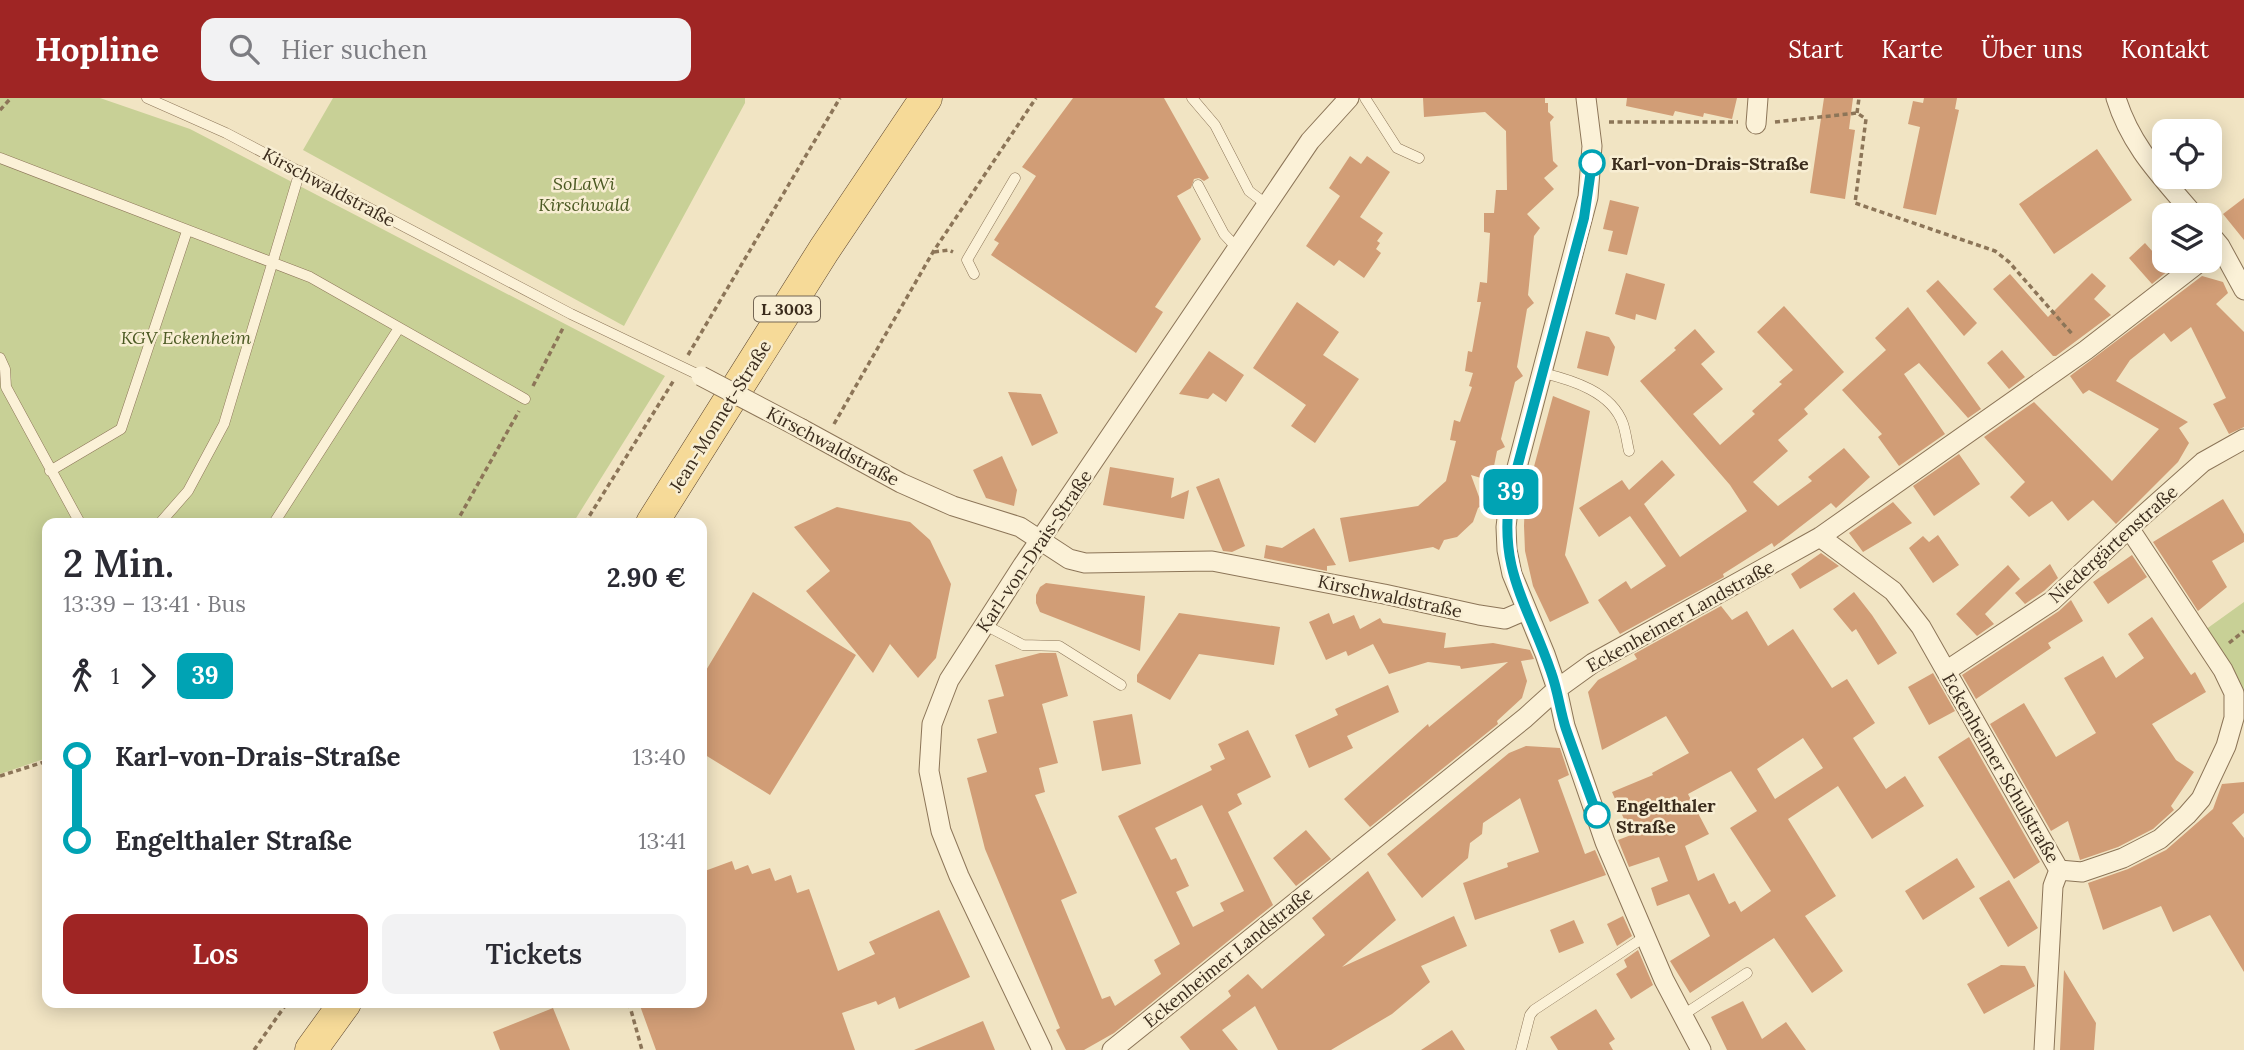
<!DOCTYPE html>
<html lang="de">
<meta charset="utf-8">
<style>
:root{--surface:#fff;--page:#f2f2f3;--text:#2b2b33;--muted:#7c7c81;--accent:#9f2524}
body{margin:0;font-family:Lora,serif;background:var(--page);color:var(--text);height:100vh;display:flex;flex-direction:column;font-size:26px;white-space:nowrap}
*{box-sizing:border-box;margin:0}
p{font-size:23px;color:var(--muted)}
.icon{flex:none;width:38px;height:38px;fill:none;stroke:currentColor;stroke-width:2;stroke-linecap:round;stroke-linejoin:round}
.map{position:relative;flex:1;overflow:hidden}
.side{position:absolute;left:42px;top:420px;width:665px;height:490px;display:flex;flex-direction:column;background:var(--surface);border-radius:14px;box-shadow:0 4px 18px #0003}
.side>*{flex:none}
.badge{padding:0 14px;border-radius:10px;font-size:24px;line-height:46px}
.buttons{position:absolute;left:2152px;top:21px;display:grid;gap:14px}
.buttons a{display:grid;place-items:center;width:70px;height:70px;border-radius:14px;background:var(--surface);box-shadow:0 4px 18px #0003;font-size:35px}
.map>.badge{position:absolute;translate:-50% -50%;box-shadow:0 0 0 4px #fff}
.legs{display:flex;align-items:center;gap:10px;height:77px;padding:0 21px;font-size:23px}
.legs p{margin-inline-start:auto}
.summary{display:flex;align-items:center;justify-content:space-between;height:119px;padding:0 21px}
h1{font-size:38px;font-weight:600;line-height:52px}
.button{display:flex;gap:14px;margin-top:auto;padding:14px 21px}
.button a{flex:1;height:80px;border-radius:14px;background:var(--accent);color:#fff;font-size:28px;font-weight:600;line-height:80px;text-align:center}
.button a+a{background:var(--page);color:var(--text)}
ul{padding:0 21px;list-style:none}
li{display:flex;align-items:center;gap:24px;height:84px;font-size:26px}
li i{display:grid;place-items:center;width:10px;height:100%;margin:0 9px;background:currentColor}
li i::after{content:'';width:18px;height:18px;margin:-9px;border:5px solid;border-radius:50%;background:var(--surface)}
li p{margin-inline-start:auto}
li:first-child i{background:linear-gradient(#0000 50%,currentColor 0)}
li:last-child i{background:linear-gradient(currentColor 50%,#0000 0)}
header{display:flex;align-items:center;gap:42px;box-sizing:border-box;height:98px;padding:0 35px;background:var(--accent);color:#fff}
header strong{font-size:33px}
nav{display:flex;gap:38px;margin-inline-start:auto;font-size:24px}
.search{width:490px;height:63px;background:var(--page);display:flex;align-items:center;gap:18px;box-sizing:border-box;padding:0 24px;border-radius:14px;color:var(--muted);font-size:26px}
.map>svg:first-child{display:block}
.green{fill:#c8d096}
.building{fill:#d19d76;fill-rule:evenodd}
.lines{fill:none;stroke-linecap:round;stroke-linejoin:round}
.lane-casing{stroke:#8c7558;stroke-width:11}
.street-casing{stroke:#8c7558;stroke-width:21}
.primary-casing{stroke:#5a422d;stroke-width:33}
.path{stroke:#8c7558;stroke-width:3.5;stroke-dasharray:5 3.5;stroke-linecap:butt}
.lane{stroke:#fbf1d7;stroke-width:10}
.street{stroke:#fbf1d7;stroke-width:19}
.primary{stroke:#f6da98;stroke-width:32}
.street-bridge-casing{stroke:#8c7558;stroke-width:21;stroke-linecap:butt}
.street-bridge{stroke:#fbf1d7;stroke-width:19}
.line-1-casing{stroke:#fff;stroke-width:16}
.line-1{stroke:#00a3b4;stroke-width:10}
.stop-1-dot{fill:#fff;stroke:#00a3b4;stroke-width:3.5}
.labels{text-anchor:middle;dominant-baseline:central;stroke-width:5;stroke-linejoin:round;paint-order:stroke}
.shield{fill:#f8eed3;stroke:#746654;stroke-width:2}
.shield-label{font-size:16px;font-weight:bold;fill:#3b2c1d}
.stop-label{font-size:18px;font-weight:bold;fill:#3b2c1d;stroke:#f8eed3;text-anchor:start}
.park-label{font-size:18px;font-style:italic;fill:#4b5923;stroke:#f8eed3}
.street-label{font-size:18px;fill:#3b2c1d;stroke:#f8eed3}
</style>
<header>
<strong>Hopline</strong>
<div class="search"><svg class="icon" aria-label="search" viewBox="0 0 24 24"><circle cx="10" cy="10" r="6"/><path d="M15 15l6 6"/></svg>Hier suchen</div>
<nav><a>Start</a><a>Karte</a><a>Über uns</a><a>Kontakt</a></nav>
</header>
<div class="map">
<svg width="2244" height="952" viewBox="0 0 2244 952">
<rect width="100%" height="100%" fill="#f1e4c3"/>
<path class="green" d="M0 0H100L190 31 665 278 573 425H47V660L0 676Z
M333 0H745V5L624 228 303 52Z
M2244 504V619L2191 542Z"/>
<path class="building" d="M1073 0H1164L1209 80 1204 83 1199 80 1194 81 1191 90 1177 98 1201 141 1155 209 1163 214 1136 255 991 157 999 145 994 142 1036 78 1022 69Z
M1423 0H1545V5H1548V14L1554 19 1550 24 1553 63 1558 68 1544 80 1554 91 1527 116 1540 130 1534 138 1528 197 1534 205 1527 211 1517 269 1523 278 1515 284 1501 341 1505 349 1497 353 1491 383 1471 377 1482 407 1478 410 1473 424 1457 439 1444 442 1439 452 1433 449 1349 464 1340 420 1418 408 1446 383 1456 343 1450 342 1454 322 1460 324 1472 289 1469 288 1473 275 1465 273 1468 253 1472 254 1481 204H1477L1480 184 1487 185 1490 135 1484 134V115H1494L1496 92H1507L1506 33 1485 14 1424 19Z
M1627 0H1737L1732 21 1704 15 1703 19 1675 13 1673 18 1626 8Z
M1824 0H1853L1849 31 1855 32 1845 101 1810 95Z
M1924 0H1957L1955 11 1959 12 1936 117 1903 110 1920 29 1908 26 1913 3 1923 5Z
M2097 51 2132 102 2054 156 2019 106Z
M1350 58 1361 66 1367 58 1390 74 1360 119 1383 135 1377 143 1380 145 1376 151 1381 155 1364 180 1339 162 1334 168 1306 148 1340 98 1329 90Z
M2244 100V142L2223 116Z
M1610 102 1639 109 1627 157 1608 153 1613 133 1603 131Z
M2145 145 2169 172 2152 186 2129 160Z
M1626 175 1665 186 1656 222 1636 216 1635 222 1615 216Z
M2092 175 2106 188 2094 201 2111 217 2056 258H2053L1993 191 2010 176 2048 219Z
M2202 178 2223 184 2228 195 2216 206 2244 234V329L2229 336 2213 306 2226 300 2191 229 2171 244 2164 235 2130 262 2116 283 2188 324 2179 330 2189 345 2178 364 2116 426 2093 402 2068 423 2052 403 2029 419 2010 399 2025 384 1984 339 2034 304 2112 383 2159 331 2089 292 2083 296 2070 278Z
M1938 182 1977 225 1964 238 1926 193Z
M1297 204 1339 234 1323 257 1359 281 1315 345 1291 328 1306 307 1253 270Z
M1784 208 1844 274 1804 311 1808 316 1778 342 1788 353 1753 384 1778 408 1812 383 1808 379 1844 350 1870 379 1836 410 1831 405 1774 449 1772 445 1723 476 1724 479 1620 536 1598 502 1626 483 1631 491 1666 468 1630 418 1599 439 1579 410 1622 382 1629 392 1662 362 1675 377 1644 406 1680 459 1747 413 1730 387 1640 283 1676 252 1674 250 1695 231 1715 254 1701 266 1723 291 1693 316 1720 347 1755 316 1752 313 1782 286 1779 284 1793 272 1757 234Z
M1908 209 1981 311 1968 320 1919 265 1904 276 1945 336 1899 368 1878 339 1882 336 1842 292 1886 252 1875 240Z
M1586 233 1609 239 1615 249 1608 278 1577 270Z
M2002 252 2025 279 2009 291 1987 265Z
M1209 253 1244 277 1226 304 1213 295 1208 301 1179 296Z
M1008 294 1041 296 1058 335 1032 348Z
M1553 298 1590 313 1565 457 1589 505 1550 524 1533 488 1525 453 1524 428 1525 402Z
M1959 356 1980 386 1934 418 1913 388Z
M1002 358 1017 392 1014 408 986 400 973 372Z
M1110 369 1174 380 1171 400 1189 392 1184 421 1103 407Z
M1219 380 1245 448 1232 454 1223 453 1196 389Z
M2223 401 2244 436V444L2212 463 2227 489 2198 513 2153 444Z
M1893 404 1912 425 1863 454 1849 435Z
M837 409 910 424 930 442 951 486 936 560 918 580 890 546 873 575 806 493 830 473 794 429Z
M1314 430 1336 467 1327 468V473L1264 460 1266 447 1282 450Z
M1938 437 1959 467 1933 485 1909 450 1923 438 1929 444Z
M1821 455 1839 468 1800 491 1791 476Z
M2132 457 2147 479 2108 506 2093 484Z
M2050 466 2058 480 2044 493 2025 506 2015 495Z
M2008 467 2020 481 1985 516 1994 526 1977 538 1956 516Z
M1046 485 1145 498 1140 553 1040 514 1036 505V497L1040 489Z
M753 494 856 557 770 697 702 655V579Z
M1854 494 1872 517 1897 555 1878 567 1856 531 1852 534 1833 511Z
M2071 502 2083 523 2048 545 2051 550 1976 601 1962 577 2059 513Z
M1721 508 1732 522 1747 513 1768 548 1793 531 1832 590 1847 581 1875 625 1853 640 1886 691 1905 678 1924 708 1872 741 1838 688 1788 721 1836 798 1805 818 1843 873 1812 895 1774 840 1690 895 1670 863 1710 838 1689 796 1657 808 1651 790 1668 783 1659 759 1629 769 1618 742 1631 737 1612 694 1653 677 1652 675 1689 655 1666 618 1602 652 1588 594 1598 582 1637 561 1634 556ZM1803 640 1823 670 1775 701 1757 671ZM1731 673 1757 713 1730 730 1771 793 1741 814 1735 803 1729 806 1714 775 1698 783 1685 748 1709 736 1688 696Z
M1179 515 1280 529 1274 567 1199 556 1170 602 1137 584V577Z
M1329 515 1333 526 1354 517 1360 531 1380 520 1383 525 1446 535 1444 550 1493 545 1530 552 1534 561 1521 563 1527 583 1522 600 1497 623 1498 626 1370 729 1344 701 1428 626 1429 629 1508 564 1461 571 1460 568 1428 564 1389 576 1373 546 1348 558 1346 553 1326 562 1309 524Z
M2152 519 2191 577 2195 574 2206 594 2152 626 2176 662 2194 674 2171 708 2174 712 2153 731 2118 749 2080 762 2068 723 2051 733 1990 626 2024 605 2056 659 2096 635 2064 580 2103 558 2116 580 2144 560 2128 536Z
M1040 555H1056L1068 598 1042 606 1058 665 1039 670 1045 694 1035 697 1077 795 1061 802 1102 901 1110 898 1115 908 1161 876 1154 862 1180 846 1118 718 1212 672 1210 668 1225 661 1218 646 1248 632 1271 679 1237 696 1242 706 1228 714 1273 807 1114 935 1084 952H1066L1056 932 1060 930 985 751 967 680 987 674 977 641 997 635 988 602 1004 598 995 567ZM1202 707 1244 793 1220 805 1224 813 1193 829 1176 794 1189 788 1176 760 1171 762 1155 730Z
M1933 575 1955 613 1929 627 1908 589Z
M1388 587 1399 614 1347 638 1353 650 1309 670 1295 637 1338 617 1335 611Z
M1132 616 1141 666 1102 673 1093 623Z
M1969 639 2040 764 2014 781 1938 659Z
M1526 648 1560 650 1569 677 1558 682 1585 756 1595 752 1606 777 1475 822 1463 785 1508 769 1507 765 1539 754 1520 700 1483 725 1482 736 1470 745 1468 760 1422 800 1387 756 1509 655Z
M2244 684V715L2232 725 2244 740V874L2210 817 2173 834 2161 808 2103 832 2088 785 2128 771 2166 752 2213 711 2222 686Z
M1306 732 1331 761 1296 788 1273 760Z
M1957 760 1975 789 1923 822 1905 793Z
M732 763 735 772 748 767 752 776 770 770 775 783 791 777 797 795 809 791 838 873 875 856 869 844 939 812 970 879 899 911 895 899 878 907 876 903 842 915 855 952H656L639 905H702V774Z
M1368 773 1396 822 1342 869 1454 818 1467 848 1421 868 1430 884 1392 916 1331 952H1278L1255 908 1222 932 1238 952H1190L1180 939 1231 898 1228 893 1248 876 1262 891 1325 837 1312 820Z
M2009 782 2038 830 2008 849 1979 800Z
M1623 818 1632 838 1617 848 1607 826Z
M1574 822 1584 845 1559 855 1550 832Z
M1638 852 1653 887 1631 901 1616 876 1627 869 1624 862Z
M2001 867 2025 868 2035 888 1984 916 1967 886Z
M2064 872 2096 925 2094 952H2060Z
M1743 903 1762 941 1786 924 1806 952H1727L1711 919Z
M553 910 570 952H500L493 934Z
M1596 911 1615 941 1609 945 1613 952H1558L1550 939Z
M983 923 995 952H914Z
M1452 932 1465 952H1421Z"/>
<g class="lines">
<g class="lane-casing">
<path id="lane" d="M147 0 226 35 571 216 701 278
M1192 0 1215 27 1249 93 1266 106
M1365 0 1397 50 1419 60
M0 60 310 179 525 301
M1198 87 1224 136 1237 150
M974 176 967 162 1015 80
M0 260 5 271 6 289 80 425
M1543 275C1572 282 1612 294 1623 326 1626 335 1627 345 1629 353
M50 373 121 331 187 133
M160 425 188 393 224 326 300 73
M274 425 399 230
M985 527 1023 547 1059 548 1121 587
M1683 917 1747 875
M1521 952 1530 917 1534 912 1646 838"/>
</g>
<g class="street-casing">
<path id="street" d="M1586 0 1592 48 1588 99 1510 396 1506 429 1507 452 1512 476 1545 556 1557 591 1565 628 1605 744 1664 882 1701 952
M2116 0C2131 49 2162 79 2194 117
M1756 26 1758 0
M2210 136 2220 148 2244 192
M802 331 901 385 953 408 1020 429 1069 461 1085 465 1212 463 1384 496 1479 517 1505 521 1526 512
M1820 439 1893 493 1921 529 2059 772 2053 788 2044 952
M1946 573 2052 503 2129 430 2203 364 2244 341
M2059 772 2082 774 2123 760 2160 741 2187 717 2201 701 2226 648 2234 620V595L2223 572 2129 430
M1042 952 959 778 941 733 929 673 932 626 949 582 1023 467 1310 43 1349 0
M1112 952 1525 620 1557 591 1593 565 1820 439 2086 252 2201 163"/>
</g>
<g class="primary-casing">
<path id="primary" d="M652 425 824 152 926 0
M311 952 345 905"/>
</g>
<path class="path" d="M0 12 11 0
M1857 15 1859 0
M1609 24H1738
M1775 24 1857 15 1866 21 1855 105 1995 153 2009 164 2073 237
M934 154 949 152 953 154
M688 257 840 0
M533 288 563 230
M834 326 933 154 1036 0
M456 425 519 313
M585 425 674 282
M2229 545 2244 533
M0 678 47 663
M629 905 642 952
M254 952 287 905"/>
<use href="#lane" class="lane"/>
<use href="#street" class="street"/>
<use href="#primary" class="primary"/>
<g class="street-bridge-casing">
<path id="street-bridge" d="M701 278 802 331"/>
</g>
<use href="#street-bridge" class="street-bridge"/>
</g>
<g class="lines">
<g class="line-1-casing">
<path id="line-1" d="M1592 65 1584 120 1510 396C1498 473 1528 506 1551 574 1558 593 1560 613 1566 631 1576 660 1587 688 1597 717"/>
</g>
<use href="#line-1" class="line-1"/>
</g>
<g class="stop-1-dot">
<circle cx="1592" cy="65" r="12"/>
<circle cx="1597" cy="717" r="12"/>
</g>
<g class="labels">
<rect class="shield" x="754" y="198.5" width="66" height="25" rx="5"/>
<g class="shield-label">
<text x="787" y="211">L 3003</text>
</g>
<g class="stop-label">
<text x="1611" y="65">Karl-von-Drais-Straße</text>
<text x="1616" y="707">Engelthaler<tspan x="1616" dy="21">Straße</tspan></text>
</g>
<g class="park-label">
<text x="584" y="85">SoLaWi<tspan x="584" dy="21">Kirschwald</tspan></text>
<text x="186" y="239">KGV Eckenheim</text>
</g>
<g class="street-label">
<text transform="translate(329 89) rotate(28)">Kirschwaldstraße</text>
<text transform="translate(720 318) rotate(-58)">Jean-Monnet-Straße</text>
<text transform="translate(833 348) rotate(28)">Kirschwaldstraße</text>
<text transform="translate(2113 446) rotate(-42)">Niedergärtenstraße</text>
<text transform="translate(1034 453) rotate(-56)">Karl-von-Drais-Straße</text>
<text transform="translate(1390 498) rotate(12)">Kirschwaldstraße</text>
<text transform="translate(1680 518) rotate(-29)">Eckenheimer Landstraße</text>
<text transform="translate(2001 670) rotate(60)">Eckenheimer Schulstraße</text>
<text transform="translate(1228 859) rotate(-39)">Eckenheimer Landstraße</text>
</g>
</g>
</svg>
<div class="buttons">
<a><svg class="icon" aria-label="locate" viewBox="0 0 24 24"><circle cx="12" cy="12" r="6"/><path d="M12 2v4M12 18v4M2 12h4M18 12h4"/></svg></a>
<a><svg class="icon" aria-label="layers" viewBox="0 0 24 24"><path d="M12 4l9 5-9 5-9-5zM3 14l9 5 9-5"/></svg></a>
</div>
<b class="badge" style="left:1511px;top:394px;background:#00a3b4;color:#fff">39</b>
<section class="side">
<div class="summary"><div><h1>2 Min.</h1><p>13:39 – 13:41 · Bus</p></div><b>2.90 €</b></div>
<div class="legs"><svg class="icon" aria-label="walk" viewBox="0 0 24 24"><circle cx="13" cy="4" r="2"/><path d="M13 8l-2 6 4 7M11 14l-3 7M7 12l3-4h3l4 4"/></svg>1<svg class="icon" aria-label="forward" viewBox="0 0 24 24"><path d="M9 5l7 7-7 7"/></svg><b class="badge" style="background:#00a3b4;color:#fff">39</b></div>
<ul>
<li><i style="color:#00a3b4"></i><b>Karl-von-Drais-Straße</b><p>13:40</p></li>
<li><i style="color:#00a3b4"></i><b>Engelthaler Straße</b><p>13:41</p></li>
</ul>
<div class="button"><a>Los</a><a>Tickets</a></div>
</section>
</div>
